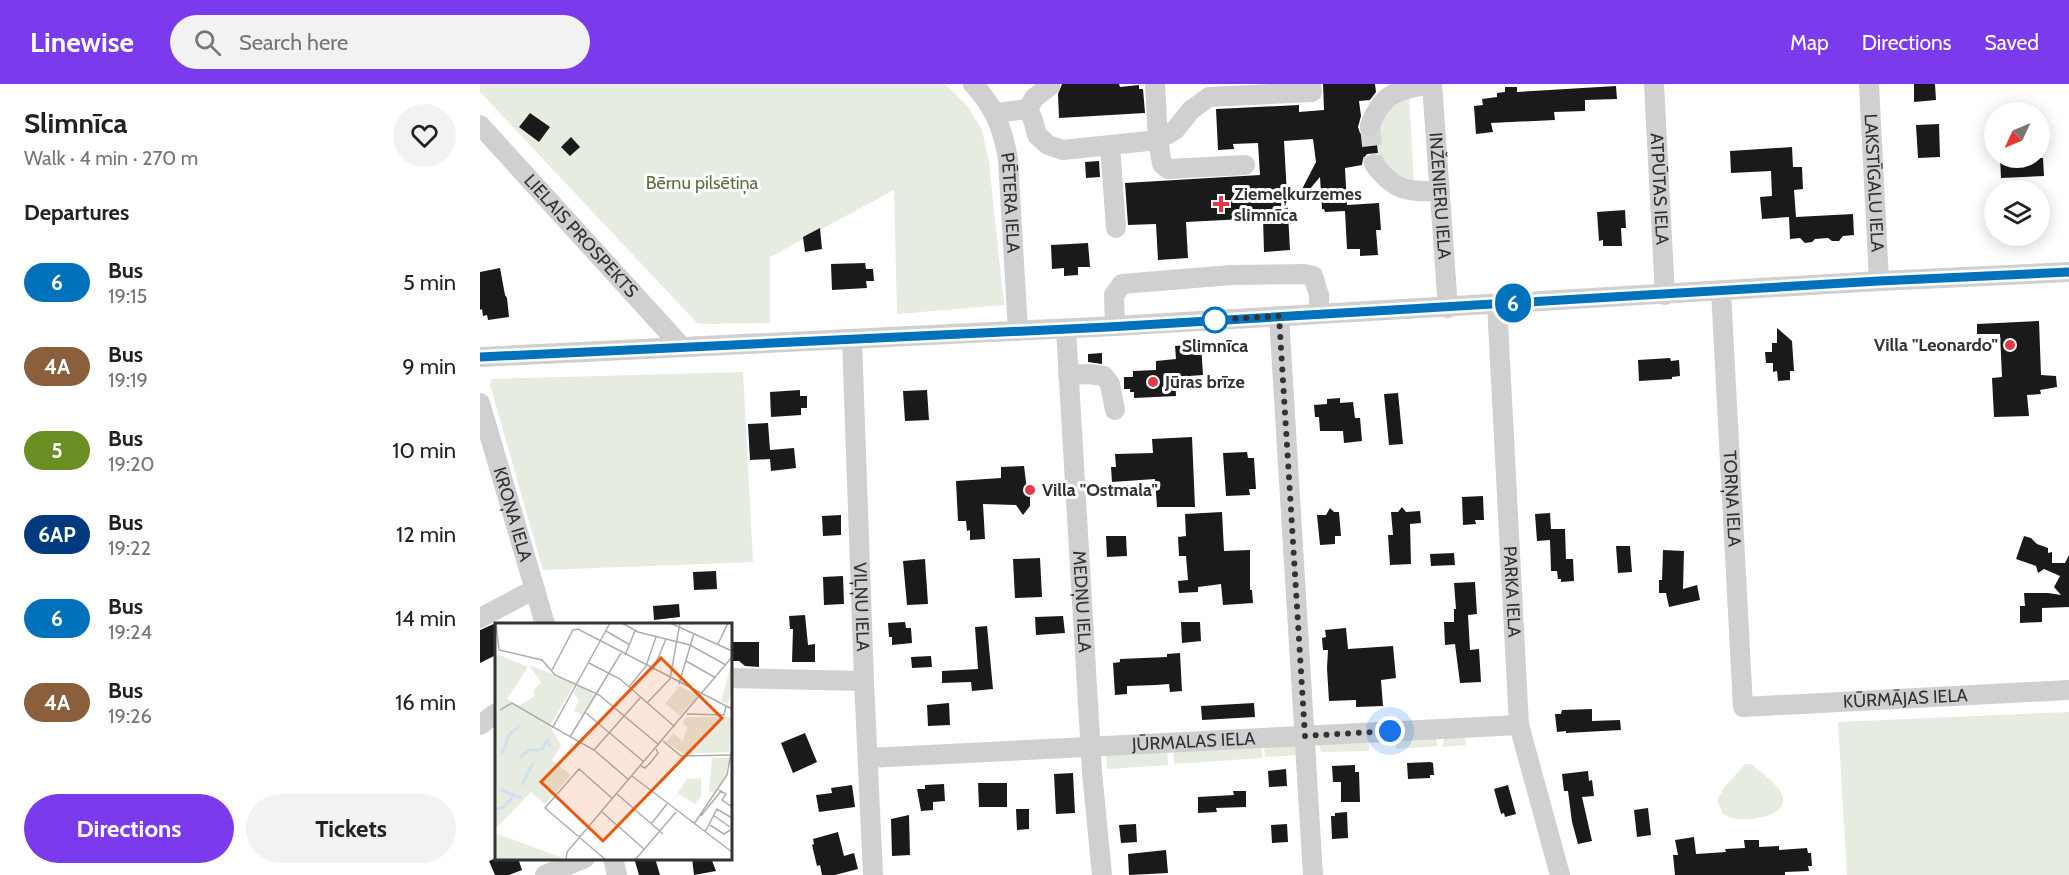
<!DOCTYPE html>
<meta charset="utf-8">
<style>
:root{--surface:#fff;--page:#f2f2f2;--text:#222;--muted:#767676;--accent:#7c3aed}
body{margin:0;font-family:Cabin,sans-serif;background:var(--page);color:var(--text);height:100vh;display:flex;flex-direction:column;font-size:22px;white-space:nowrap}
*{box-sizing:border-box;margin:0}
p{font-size:20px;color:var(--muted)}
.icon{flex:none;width:33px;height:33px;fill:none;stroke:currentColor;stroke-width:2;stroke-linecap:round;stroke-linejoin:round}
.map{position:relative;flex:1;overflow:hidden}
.sheet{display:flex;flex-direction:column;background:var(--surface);width:480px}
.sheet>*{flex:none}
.badge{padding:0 12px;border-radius:20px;font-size:21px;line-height:39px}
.needle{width:39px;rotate:226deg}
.fabs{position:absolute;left:1504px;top:18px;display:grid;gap:12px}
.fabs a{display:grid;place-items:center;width:66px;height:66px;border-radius:50%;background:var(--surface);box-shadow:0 3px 15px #0003;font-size:30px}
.you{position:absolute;width:30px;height:30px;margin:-15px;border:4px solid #fff;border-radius:50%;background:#1a73e8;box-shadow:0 0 0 9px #1a73e833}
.map>.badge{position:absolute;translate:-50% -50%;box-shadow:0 0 0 3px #fff}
h2{padding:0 24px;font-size:22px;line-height:54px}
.round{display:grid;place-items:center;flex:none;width:63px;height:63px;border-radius:32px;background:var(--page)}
.headline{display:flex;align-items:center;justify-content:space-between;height:102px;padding:0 24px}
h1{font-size:28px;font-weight:700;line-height:45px}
.cta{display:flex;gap:12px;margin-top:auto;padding:12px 24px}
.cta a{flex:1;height:69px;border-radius:36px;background:var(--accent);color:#fff;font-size:24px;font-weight:700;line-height:69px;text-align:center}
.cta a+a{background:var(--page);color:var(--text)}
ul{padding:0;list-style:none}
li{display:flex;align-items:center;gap:18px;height:84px;padding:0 24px}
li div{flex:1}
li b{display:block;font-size:22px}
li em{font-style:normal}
li .badge{min-width:66px;font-weight:700;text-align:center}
header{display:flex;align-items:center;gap:36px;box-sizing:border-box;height:84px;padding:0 30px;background:var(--accent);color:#fff}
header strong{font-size:28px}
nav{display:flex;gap:33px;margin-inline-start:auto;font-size:21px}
.search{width:420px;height:54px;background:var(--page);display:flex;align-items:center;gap:15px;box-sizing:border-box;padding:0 21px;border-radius:33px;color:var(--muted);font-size:22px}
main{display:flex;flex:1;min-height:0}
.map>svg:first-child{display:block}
.green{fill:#e6ecdf}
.building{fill:#1a1a1a}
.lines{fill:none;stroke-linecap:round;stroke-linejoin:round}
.minor-tunnel{stroke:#d6d6d6;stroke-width:20;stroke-dasharray:20 10;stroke-linecap:butt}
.minor{stroke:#d0d0d0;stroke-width:20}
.line-casing{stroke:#fff;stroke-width:14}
.line{stroke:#0072bc;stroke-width:9}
.walk{stroke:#333;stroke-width:6;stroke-dasharray:0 10.8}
.poi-dot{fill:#e63946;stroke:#fff;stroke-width:2}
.stop-dot{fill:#fff;stroke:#0072bc;stroke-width:3}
.labels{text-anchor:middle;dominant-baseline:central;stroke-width:6;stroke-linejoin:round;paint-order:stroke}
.park-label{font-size:18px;fill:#56703f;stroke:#fff}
.street-label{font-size:18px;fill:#333;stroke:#fff}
.poi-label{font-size:18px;font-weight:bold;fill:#333;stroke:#fff;text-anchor:start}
.stop-label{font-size:18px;font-weight:bold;fill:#333;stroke:#fff}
.inset-river{fill:none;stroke:#cfe2ee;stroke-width:3}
.inset-road{fill:none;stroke:#adadad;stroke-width:1.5}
.view{fill:#e8590c;fill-opacity:0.15;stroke:#e8590c;stroke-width:3}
.inset-edge{fill:none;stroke:#333;stroke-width:3}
</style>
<header>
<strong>Linewise</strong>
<div class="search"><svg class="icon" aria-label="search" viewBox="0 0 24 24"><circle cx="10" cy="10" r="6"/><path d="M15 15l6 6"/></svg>Search here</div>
<nav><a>Map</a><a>Directions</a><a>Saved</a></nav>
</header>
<main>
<section class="sheet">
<div class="headline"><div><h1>Slimnīca</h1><p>Walk · 4 min · 270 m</p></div><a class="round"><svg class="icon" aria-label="heart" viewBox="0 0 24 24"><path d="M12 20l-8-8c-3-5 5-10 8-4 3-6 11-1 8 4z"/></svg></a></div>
<h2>Departures</h2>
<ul>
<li><span class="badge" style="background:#0072bc;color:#fff">6</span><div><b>Bus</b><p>19:15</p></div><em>5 min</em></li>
<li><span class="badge" style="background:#8b5e3c;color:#fff">4A</span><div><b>Bus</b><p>19:19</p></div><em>9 min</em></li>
<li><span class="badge" style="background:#6b8e23;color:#fff">5</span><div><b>Bus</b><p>19:20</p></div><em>10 min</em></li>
<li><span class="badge" style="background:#003b80;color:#fff">6AP</span><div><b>Bus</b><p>19:22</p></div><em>12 min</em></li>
<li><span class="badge" style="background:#0072bc;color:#fff">6</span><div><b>Bus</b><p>19:24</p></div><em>14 min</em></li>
<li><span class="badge" style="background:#8b5e3c;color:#fff">4A</span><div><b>Bus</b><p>19:26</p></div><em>16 min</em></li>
</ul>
<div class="cta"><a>Directions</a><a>Tickets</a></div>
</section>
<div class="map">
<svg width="1589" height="791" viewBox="0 0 1589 791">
<rect width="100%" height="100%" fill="#fff"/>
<path class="green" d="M0 0H465L488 23 502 46 509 78 524 221 417 230 414 106 290 173V239L223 240 217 239 0 8Z
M929 8 934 103 923 100 898 75 895 41 898 34Z
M263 288 273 478 63 486 10 301 12 295Z
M1589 628V791H1367L1358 638Z
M964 650 984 651 986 661 963 663Z
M956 651 957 662 916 665 915 653Z
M889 654V667L841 668 839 658Z
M781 659 782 674 694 680 693 666Z
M784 661H817L819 671 785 673Z
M687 665 688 681 627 685 626 669Z
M1265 680H1271C1279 687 1302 703 1303 714 1305 732 1273 736 1261 735 1254 735 1248 733 1243 730L1237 716 1243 705Z"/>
<path class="building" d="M582 0H639L640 3 659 1V5H663L665 29 579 34 578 10Z
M843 0H895L896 8 890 16 879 17 881 32 878 43 880 49 885 53 891 54 896 52 898 69 887 70 883 75 882 81 865 84 867 121 899 119 901 146H896L898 171 880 172V165H867L865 127 845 128 844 125H842L840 93 824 112 820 109 836 78 833 55 804 57 810 166 784 168 783 134 706 138 708 174 678 176 676 140 648 141 645 99 780 91 778 59 753 60 754 65 738 66 736 25 819 21V28L844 26Z
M1434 0H1455L1456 16 1434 18Z
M1136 2 1137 15 1105 16V27L1074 28 1075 36 1011 39 1013 48 996 50 994 22 1003 21 1002 15 1017 13V9L1025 8V3H1037V8Z
M50 29 70 43 59 58 39 43Z
M1459 40 1460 73 1438 74 1436 41Z
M91 53 100 63 90 72 81 63Z
M1312 63 1313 83H1322L1323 105 1314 106 1316 133 1373 130 1374 151 1363 152 1359 157H1352L1348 154 1335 155 1332 158 1325 159 1320 154 1310 155 1309 133 1282 135 1280 113 1292 112 1291 87 1251 89 1250 67Z
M1520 74H1563L1564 92 1521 94Z
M619 77 620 93 606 94 605 78Z
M1145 126 1146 144H1141L1142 162H1123V156L1119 157 1117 128Z
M340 144 342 165 325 168 323 153Z
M608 159 610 183H598V191L584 192V184L572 185 571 161Z
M385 179 386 185H393L394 197H386L387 204 352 206 351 180Z
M20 184 25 211 27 214 29 233 8 236 7 231 3 232 2 225 0 226V188Z
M1559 237 1561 291 1576 292 1577 303 1560 306 1561 310 1547 311 1549 332 1514 333 1512 294 1522 293 1520 250H1497V240Z
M1297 244 1312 257 1314 287H1310V296L1298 297 1297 287 1293 288V279H1286L1285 268H1292V259H1297Z
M721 260 723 291 695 293 696 312 654 314V308H650V305H644V293H653V287L676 286V277L696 275 695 262Z
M622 269V280L608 278V270Z
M1190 274 1191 277 1199 276 1200 292 1192 293V295L1159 297 1158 276Z
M320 306V312H327V324H321V331L291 333 290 308Z
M447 306 449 336 425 337 423 307Z
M918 309 923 360 909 361 904 310Z
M860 314V319L873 318 875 334H880L882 357 864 359 863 347H840L839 333H835L834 321 847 320V315Z
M288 339 290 366 314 364 316 384 291 387 290 375 270 376 268 340Z
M712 353 715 423H677L675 395 632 398 631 383H636L635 370 673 369 672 355Z
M767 368 768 374H774L776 405H769L770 411 746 412 743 369Z
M544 382 547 406H550V422L543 431 536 421 503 420 505 455 490 456V446L487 447 486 437H478L476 397 521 394V383Z
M1003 412 1004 436H995L996 440 983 441 982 413Z
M922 423 926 428 940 427 941 439 930 440 931 480 910 481 908 451H913L911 428H918Z
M850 424 854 428H859L861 452H855V460L840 461 837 431H846Z
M742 428 744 467 770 466V506H772L773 519 743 521 741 500 718 503V508L699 509 698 497 708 496 706 472H699L698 453 706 452 705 430Z
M1070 429 1071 445H1085L1086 475H1093L1094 497 1081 498V495H1078L1077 487H1071L1070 456 1057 457 1055 430Z
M361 431V451L343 452 342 432Z
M626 452H646L647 472 627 473Z
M1544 452 1551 454 1557 460 1568 464V469L1572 468V479H1585L1589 471V523L1562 524V538L1540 539V522H1545L1544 509H1568L1581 511 1574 503 1580 492 1564 485 1558 489 1556 482 1536 475Z
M1136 462H1150L1152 488 1138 489Z
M1183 466 1204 467 1203 505 1217 501 1220 516 1189 523 1186 509H1179V496H1182Z
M974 469 975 481 951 482 950 470Z
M560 474 562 513 535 514 533 475Z
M445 475 448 520 427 521 423 477Z
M236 487 237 505 214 506 213 488Z
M363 492 364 520 344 521 343 493Z
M995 498 997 530 988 531 990 566 999 565 1001 598 980 599 975 560 965 561 964 538H974V525H976L974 499Z
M199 520 200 533 174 536 173 522Z
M325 531 328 561 335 560V578H312L313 545H310L309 532Z
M583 532 585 549 556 551 555 533Z
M425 538 426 544H431L432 559 412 561V553H409L408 539Z
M701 538H720L721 557 702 559Z
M16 539V571L0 579V546Z
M507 542 513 605 492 607 491 598 462 599V587L498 585 495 543Z
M866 544 868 565 913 562 916 594 901 596 903 622 876 623V616L849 617 847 584 848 566H843L842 554 846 553 845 546Z
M250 558H279V583L265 582 259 577H250Z
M700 569 702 607 690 608 689 600 676 601 647 602V610L635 611 633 579 640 578V575L687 573V570Z
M451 572 452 583 432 584 431 573Z
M469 619 470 641 448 642 447 621Z
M774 619 775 633 722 636 721 622Z
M1112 625V637L1140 636 1141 646 1086 649V647L1077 648 1075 630H1081L1082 626Z
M325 649 337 678 313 689 301 659Z
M950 678 953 679 954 691H950V694L928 695 927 679Z
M875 681V688H879L880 718H861V698H853L852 682Z
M806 685 807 702 789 703 788 687Z
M1108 687 1109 697 1112 696 1114 712 1102 713 1112 757 1098 760 1092 738 1088 707H1084L1082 690Z
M593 689 595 729 576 730 574 690Z
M498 699H527V723H499Z
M464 700 465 717 453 718V726L441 727 437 705H445V701Z
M372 701 375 723 339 728 336 711 352 709 351 704Z
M1028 701 1036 730 1025 733 1024 729 1021 730 1014 705Z
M753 707H766V723L736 724 737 728 718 729V713L754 711Z
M1168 724 1171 751 1157 753 1154 726Z
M536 725H549V745L537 746Z
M867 728 868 754 852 755 851 732H855V729Z
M429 731 430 771 412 772 411 735Z
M656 740 657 758 641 759 639 741Z
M807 740 808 758 792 759 791 741Z
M358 748 364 772 374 769 378 785 355 791H342L340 781 337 782 332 761 334 760 333 755Z
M1214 753 1216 770 1246 768 1245 765 1265 764 1264 756H1279V763L1299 762V766L1327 764 1328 769H1331L1332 782H1328L1329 787 1305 788V791H1195L1193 771H1198L1195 756Z
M686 766 688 789 649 791 648 770Z
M16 774H38L42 786 29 791H15L9 777Z
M154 774H175L180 791H159Z
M212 774H231L236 787 214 791Z"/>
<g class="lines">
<path class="minor-tunnel" d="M890 42 894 80"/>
<g class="minor">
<path id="s1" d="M493 0C514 22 523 45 528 75L538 247"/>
<path id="s2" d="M952 0 968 224"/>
<path id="s3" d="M1174 0 1185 211"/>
<path id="s4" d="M1389 0 1399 197"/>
<path d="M548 25 554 14 570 2"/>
<path d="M515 29 548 25 553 36 557 51 568 61 583 66 678 56 675 0"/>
<path id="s5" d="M0 41 202 263"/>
<path d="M890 42C901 9 919 5 951 0"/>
<path d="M630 61 636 144"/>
<path d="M894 80C914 107 927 108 960 107"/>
<path d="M765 81 688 85 682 80 678 56 695 46 711 26 729 13 832 8 831 0"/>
<path id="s6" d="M1241 207 1263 623 1589 606"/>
<path id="s7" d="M1017 220 1039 641 1080 791"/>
<path d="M799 232 833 791"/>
<path d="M635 242 634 211 642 200 751 191 824 190 833 192 839 211V230"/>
<path id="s8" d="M586 245 612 688 622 791"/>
<path id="s9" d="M372 255 384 597 393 791"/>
<path d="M0 273 635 242 1399 197 1589 188"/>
<path d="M588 291 608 290 624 292 630 300 635 326"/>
<path id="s10" d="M0 319 65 540"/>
<path d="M0 534 55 505"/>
<path d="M250 594 384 597"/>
<path d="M0 641 16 629"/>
<path id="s11" d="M388 674 1039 641"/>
<path d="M133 774 137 791"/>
<path d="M65 791 105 774"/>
</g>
</g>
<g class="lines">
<g class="line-casing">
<path id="line" d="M0 273 628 243 1399 197 1589 188"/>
</g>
<use href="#line" class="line"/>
<path class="walk" d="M735 236H729L799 232 825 652 910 647"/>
</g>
<g class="poi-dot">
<path d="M738 111h6v6h6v6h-6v6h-6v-6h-6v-6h6z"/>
<circle cx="1530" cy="261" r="6"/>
<circle cx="673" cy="298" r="6"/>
<circle cx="550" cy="406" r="6"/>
</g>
<circle class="stop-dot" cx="735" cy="236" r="12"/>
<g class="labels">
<g class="park-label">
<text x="222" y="99">Bērnu pilsētiņa</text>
</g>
<g class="street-label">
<text stroke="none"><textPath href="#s4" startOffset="99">LAKSTĪGALU IELA</textPath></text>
<text stroke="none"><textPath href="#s3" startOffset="105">ATPŪTAS IELA</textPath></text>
<text stroke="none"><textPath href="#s2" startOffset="112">INŽENIERU IELA</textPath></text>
<text stroke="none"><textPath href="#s1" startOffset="128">PĒTERA IELA</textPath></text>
<text stroke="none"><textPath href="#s5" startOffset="150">LIELAIS PROSPEKTS</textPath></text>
<text stroke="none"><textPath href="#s6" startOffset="208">TORŅA IELA</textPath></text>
<text stroke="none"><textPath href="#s10" startOffset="116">KROŅA IELA</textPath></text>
<text stroke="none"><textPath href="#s7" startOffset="288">PARKA IELA</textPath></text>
<text stroke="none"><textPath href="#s8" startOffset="273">MEDŅU IELA</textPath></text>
<text stroke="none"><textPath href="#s9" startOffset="268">VIĻŅU IELA</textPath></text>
<text stroke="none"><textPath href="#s6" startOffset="579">KŪRMĀJAS IELA</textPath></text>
<text stroke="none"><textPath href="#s11" startOffset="326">JŪRMALAS IELA</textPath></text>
</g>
<g class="poi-label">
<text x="754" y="110">Ziemeļkurzemes<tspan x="754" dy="21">slimnīca</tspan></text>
<text x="1518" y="261" text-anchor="end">Villa "Leonardo"</text>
<text x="685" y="298">Jūras brīze</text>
<text x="562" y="406">Villa "Ostmala"</text>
</g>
<g class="stop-label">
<text x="735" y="262">Slimnīca</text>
</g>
</g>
<g transform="translate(15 539)">
<rect width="237" height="237" fill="#fff"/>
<path d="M4 32 33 44 12 76 24 83 40 73 38 69 46 59 34 42 80 60 55 103 66 123 57 137 76 152 50 181 36 169 0 206V86L4 85H0V34ZM237 38V61L233 81 226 78ZM82 62 101 73 88 92 79 88 84 77 79 70ZM185 63 203 73 185 93 170 80ZM192 94H237L234 129 189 131 171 119 178 110 188 118 192 104 187 99ZM217 135H235L230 154 219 170 214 168ZM206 155V173L200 181 183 171 175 181 192 156ZM0 210 65 234V237H0Z" fill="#e6ecdf"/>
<path class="inset-river" d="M46 127 52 117 56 124M7 131 14 112 25 102M25 134 34 127H44M27 162 38 140M6 167 26 175M0 194 2 186 9 184 20 171"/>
<path class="inset-road" d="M1 0 4 27 47 37 60 52 104 72 164 122M115 0 58 104 99 127 134 157M127 0 143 9 195 22 231 42M175 0 237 28M111 8 135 22M223 21 233 0M130 32 140 8M191 38 221 55M94 40 125 56 180 104M57 47 78 7 83 6 237 86M158 47 171 16M184 61 199 10M134 64 151 43 161 14M152 80 175 56 185 0M5 87 17 80 58 104M91 90 149 139M192 91 229 92 231 83M75 114 126 30M168 118 186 133 237 132M99 127 146 74M146 143 150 145 156 139 163 130 161 126M137 153 237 229M224 167 231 171 227 177 236 183 237 180M122 171 168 211M107 189 149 226M218 192 235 204M206 193 226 168M156 201 172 181M199 201 232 152 237 125M215 202 229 211 237 206M210 209 222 186 237 195M71 237 72 229 237 34M111 237 50 185 84 146 118 176M140 237 181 189"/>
<path class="view" d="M166 35 227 95 108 218 46 159Z"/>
<rect width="237" height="237" class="inset-edge"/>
</g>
</svg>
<div class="fabs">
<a><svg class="needle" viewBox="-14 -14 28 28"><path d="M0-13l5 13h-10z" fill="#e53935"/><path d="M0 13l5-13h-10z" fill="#767676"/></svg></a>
<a><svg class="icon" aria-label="layers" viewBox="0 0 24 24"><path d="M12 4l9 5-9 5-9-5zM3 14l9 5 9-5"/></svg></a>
</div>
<div class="you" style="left:910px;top:647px"></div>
<b class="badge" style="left:1033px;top:219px;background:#0072bc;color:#fff">6</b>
</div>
</main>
